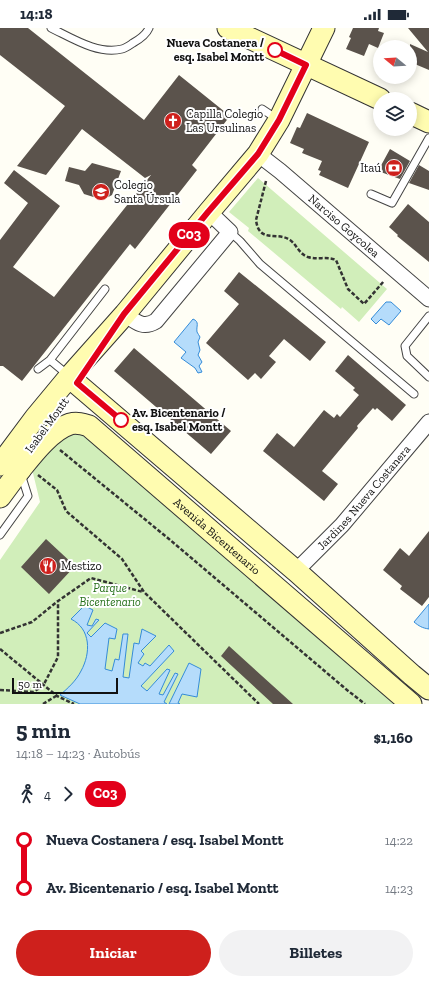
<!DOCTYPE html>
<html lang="es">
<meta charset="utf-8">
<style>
:root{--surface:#fff;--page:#f2f2f3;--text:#1f2937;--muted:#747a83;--accent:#ce201c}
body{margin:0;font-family:"Zilla Slab",serif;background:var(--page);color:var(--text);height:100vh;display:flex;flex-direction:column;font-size:15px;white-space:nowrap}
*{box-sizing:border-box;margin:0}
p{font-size:13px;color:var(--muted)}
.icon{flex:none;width:22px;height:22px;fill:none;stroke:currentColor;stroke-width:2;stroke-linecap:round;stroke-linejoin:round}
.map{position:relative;height:676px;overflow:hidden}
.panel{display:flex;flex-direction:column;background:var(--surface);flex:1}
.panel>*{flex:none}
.badge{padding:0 8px;border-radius:13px;font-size:14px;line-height:26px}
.needle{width:26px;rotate:288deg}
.controls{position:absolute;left:373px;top:12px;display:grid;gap:8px}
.controls a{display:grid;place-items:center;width:44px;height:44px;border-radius:50%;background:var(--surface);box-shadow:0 2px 10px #0003;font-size:20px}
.scale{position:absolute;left:12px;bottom:10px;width:106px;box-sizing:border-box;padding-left:4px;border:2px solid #111;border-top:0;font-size:11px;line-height:14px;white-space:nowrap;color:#111;-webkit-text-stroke:3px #fff;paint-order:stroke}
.map>.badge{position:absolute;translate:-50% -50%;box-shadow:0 0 0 2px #fff}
.legs{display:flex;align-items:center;gap:6px;height:44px;padding:0 16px;font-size:13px}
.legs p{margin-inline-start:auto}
.summary{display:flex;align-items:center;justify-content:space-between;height:68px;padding:0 16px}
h1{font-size:22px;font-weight:700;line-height:30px}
.primary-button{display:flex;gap:8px;margin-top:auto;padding:8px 16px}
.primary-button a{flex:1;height:46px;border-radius:24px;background:var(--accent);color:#fff;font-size:16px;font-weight:700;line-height:46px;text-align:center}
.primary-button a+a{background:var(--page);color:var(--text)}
ul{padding:0 16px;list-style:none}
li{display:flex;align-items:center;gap:14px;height:48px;font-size:15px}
li i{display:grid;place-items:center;width:6px;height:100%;margin:0 5px;background:currentColor}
li i::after{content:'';width:10px;height:10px;margin:-5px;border:3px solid;border-radius:50%;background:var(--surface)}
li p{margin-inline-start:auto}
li:first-child i{background:linear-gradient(#0000 50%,currentColor 0)}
li:last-child i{background:linear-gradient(currentColor 50%,#0000 0)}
.status{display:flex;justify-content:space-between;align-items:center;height:28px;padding:0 20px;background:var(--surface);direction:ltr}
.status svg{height:11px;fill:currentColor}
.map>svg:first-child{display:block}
.green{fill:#d1eeba}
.water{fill:#b5dcfb;stroke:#358cd8}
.building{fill:#5b534c}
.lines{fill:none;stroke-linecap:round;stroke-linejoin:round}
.lane-casing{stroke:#444;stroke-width:9}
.street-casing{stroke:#444;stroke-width:17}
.secondary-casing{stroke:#333;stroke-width:23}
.path{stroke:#333;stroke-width:2.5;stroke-dasharray:4 2;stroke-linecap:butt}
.lane{stroke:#fff;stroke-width:7}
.street{stroke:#fff;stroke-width:15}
.secondary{stroke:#fffcb0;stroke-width:21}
.line-1-casing{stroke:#fff;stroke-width:9}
.line-1{stroke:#e2001a;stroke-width:6}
.stop-1-dot{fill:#fff;stroke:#e2001a;stroke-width:2}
.labels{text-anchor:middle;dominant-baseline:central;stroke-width:4;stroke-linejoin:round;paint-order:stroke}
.stop-label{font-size:12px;font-weight:bold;fill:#111;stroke:#fff;text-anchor:end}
.poi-label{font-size:12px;fill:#111;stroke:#fff;text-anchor:start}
.street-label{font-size:12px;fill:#111;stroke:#fff}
.park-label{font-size:12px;font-style:italic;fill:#26701a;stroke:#fff}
</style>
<div class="status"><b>14:18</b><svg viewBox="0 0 49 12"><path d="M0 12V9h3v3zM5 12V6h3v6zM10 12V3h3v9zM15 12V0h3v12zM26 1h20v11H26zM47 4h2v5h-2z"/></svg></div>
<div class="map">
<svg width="429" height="676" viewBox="0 0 429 676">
<rect width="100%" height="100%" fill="#fffef5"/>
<path class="green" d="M258 150 387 261 359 294 342 279 341 281 248 203 249 200 229 184Z
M69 404 85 406 406 676H0V532L40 474 32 441 56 411Z"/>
<path class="water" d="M386 274H391L401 283 389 297 381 291 376 296 371 291Z
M193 291C200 294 196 298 197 304 198 306 199 307 200 309L198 314 200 322 198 327 202 334 199 338 202 344 198 345 195 340 181 330 186 324 174 314Z
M86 576 87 579 93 582 87 597 92 598 96 591 99 592 87 605 91 609 105 595 117 601 115 611 109 610 105 641 112 643 115 631 119 632 123 606H128L123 649 129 650 134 615 139 616 142 601 156 608 141 623 144 626 138 635 143 638 145 635 150 638 169 617 174 623 141 658 147 663 167 641 170 642 159 666 163 667 175 645 178 646 164 674 167 676H80L60 667C68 660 76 653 81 643 91 625 91 601 71 591Z
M429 576V601C422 600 419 598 414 594Z
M189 635 201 641 197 669 182 666 178 675 180 676H169Z"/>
<path class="building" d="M0 0H28L144 92 179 47 230 88 192 137 197 142 135 221 130 216 22 353 3 338H0V212L28 175 4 155 14 142 60 178 13 239 54 269 151 147 145 150 82 101 46 147 17 138 65 78 0 27Z
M353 0H379L378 3 384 5 378 20 369 16 364 28 346 21 351 10 349 9Z
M408 0H429V42L410 34V16L428 24Z
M307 85 369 114 348 160 319 147 321 143 318 142 322 133 302 125 304 121 290 115 297 99 300 100Z
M390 121 410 133 400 151 378 143Z
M92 135 121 143 112 167 103 172 84 166 79 157 65 153 69 139 85 143Z
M419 137 429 143V162L409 155Z
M408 176 429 194V234L397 208 398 207 389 199Z
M239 244 326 314 310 333 284 311 269 328 276 334 261 351 255 345 248 352 206 315 239 276 224 263Z
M134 320 231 403 211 426 114 343Z
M348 327 406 377 392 393 377 380 375 382 373 380 357 398 358 400 322 443 338 456 324 473 263 423 277 405 294 419 324 382 334 390 337 386 340 389 359 367 353 362 355 360 335 343Z
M429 503V569L422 578 400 561 402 558 383 542 400 520 409 528Z
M46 511 75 538 49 566 21 539Z
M229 618 293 676H273L221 628Z"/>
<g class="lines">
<g class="lane-casing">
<path id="lane" d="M51 0C72 10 98 27 122 21 126 20 130 17 133 15 140 11 146 7 149 0
M262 81 277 91
M371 166 392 175 429 110
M230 204 240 213 260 236 414 366
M429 288 405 318 407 328 429 349
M50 332 105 261
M38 341 50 332 68 347
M0 507 28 468 21 446"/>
</g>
<g class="street-casing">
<g id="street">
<path id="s1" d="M258 126 280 143 429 271"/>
<path d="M125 286C136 294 143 301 156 293L230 204 209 184"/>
<path id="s2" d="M296 543 342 497 429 394"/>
</g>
</g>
<g class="secondary-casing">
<g id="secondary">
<path d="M228 0 380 71"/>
<path d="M410 85 429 94"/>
<path d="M69 349 296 543 412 647 429 661"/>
<path d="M0 437 35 390 69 349 125 286 209 184 258 126 279 92 324 0"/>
<path id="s3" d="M20 442C32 427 51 402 70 396 77 394 83 396 89 398L411 676"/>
<path d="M0 469 20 442 24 429"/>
</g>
</g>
<path class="path" d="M266 153 256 192C259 216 277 203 290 212 297 217 299 226 308 229 318 232 327 228 336 232L348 261 364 276 384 253
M60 422 169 511 347 662 365 676
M38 447 57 462 66 483 122 531 144 564 259 676
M0 605 32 594 58 573 91 550 143 564
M0 621 57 668 74 676
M0 662 33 664 43 658 58 629V574
M43 676 56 668"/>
<use href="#lane" class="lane"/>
<use href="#street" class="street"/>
<use href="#secondary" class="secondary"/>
</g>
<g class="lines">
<g class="line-1-casing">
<path id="line-1" d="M121 392 77 355 124 286 208 184 258 126 279 92 306 37 275 22"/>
</g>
<use href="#line-1" class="line-1"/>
</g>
<defs>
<g id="church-disc" transform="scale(0.9)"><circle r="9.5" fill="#ce201c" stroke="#fff"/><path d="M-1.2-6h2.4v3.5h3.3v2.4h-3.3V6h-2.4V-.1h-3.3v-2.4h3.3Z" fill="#fff"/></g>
<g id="bank-disc" transform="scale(0.9)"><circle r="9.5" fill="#ce201c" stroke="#fff"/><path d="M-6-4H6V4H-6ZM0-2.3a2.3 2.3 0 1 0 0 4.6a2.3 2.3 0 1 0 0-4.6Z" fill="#fff"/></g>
<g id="school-disc" transform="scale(0.9)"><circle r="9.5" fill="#ce201c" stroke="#fff"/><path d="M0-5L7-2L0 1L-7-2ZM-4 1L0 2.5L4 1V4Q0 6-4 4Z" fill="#fff"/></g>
<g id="restaurant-disc" transform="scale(0.9)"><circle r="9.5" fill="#ce201c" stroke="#fff"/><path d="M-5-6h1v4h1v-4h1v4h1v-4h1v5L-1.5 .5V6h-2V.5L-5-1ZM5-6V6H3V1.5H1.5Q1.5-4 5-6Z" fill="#fff"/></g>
</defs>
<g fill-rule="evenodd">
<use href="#church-disc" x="173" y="93"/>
<use href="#bank-disc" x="394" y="140"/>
<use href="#school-disc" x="101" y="164"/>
<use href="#restaurant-disc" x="48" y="538"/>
</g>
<g class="stop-1-dot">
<circle cx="275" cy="22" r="7"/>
<circle cx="121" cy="392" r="7"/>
</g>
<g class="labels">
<g class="stop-label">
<text x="264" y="15">Nueva Costanera /<tspan x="264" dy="14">esq. Isabel Montt</tspan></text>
<text x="132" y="385" text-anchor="start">Av. Bicentenario /<tspan x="132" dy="14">esq. Isabel Montt</tspan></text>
</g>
<g class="poi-label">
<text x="186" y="86">Capilla Colegio<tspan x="186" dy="14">Las Ursulinas</tspan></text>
<text x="381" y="140" text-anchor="end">Itaú</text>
<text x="114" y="157">Colegio<tspan x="114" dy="14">Santa Úrsula</tspan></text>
<text x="61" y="538">Mestizo</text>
</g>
<g class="street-label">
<text stroke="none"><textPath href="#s1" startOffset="112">Narciso Goycolea</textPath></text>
<text transform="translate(47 397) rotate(-54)">Isabel Montt</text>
<text stroke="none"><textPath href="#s2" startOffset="100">Jardines Nueva Costanera</textPath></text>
<text stroke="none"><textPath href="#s3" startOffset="257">Avenida Bicentenario</textPath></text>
</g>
<g class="park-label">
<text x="110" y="560">Parque<tspan x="110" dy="14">Bicentenario</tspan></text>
</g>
</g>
</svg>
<div class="controls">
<a><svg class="needle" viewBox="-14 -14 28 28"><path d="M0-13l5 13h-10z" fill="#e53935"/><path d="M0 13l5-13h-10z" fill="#747a83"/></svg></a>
<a><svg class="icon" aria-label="layers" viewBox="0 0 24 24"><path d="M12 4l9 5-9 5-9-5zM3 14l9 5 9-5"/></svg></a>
</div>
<div class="scale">50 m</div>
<b class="badge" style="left:189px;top:207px;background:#e2001a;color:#fff">C03</b>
</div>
<section class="panel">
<div class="summary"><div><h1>5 min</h1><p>14:18 – 14:23 · Autobús</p></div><b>$1,160</b></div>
<div class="legs"><svg class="icon" aria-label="walk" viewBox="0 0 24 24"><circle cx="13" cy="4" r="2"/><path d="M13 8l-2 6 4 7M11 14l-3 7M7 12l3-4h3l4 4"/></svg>4<svg class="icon" aria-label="forward" viewBox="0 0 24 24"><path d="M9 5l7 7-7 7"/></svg><b class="badge" style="background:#e2001a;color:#fff">C03</b></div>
<ul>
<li><i style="color:#e2001a"></i><b>Nueva Costanera / esq. Isabel Montt</b><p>14:22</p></li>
<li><i style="color:#e2001a"></i><b>Av. Bicentenario / esq. Isabel Montt</b><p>14:23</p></li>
</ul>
<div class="primary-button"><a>Iniciar</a><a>Billetes</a></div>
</section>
